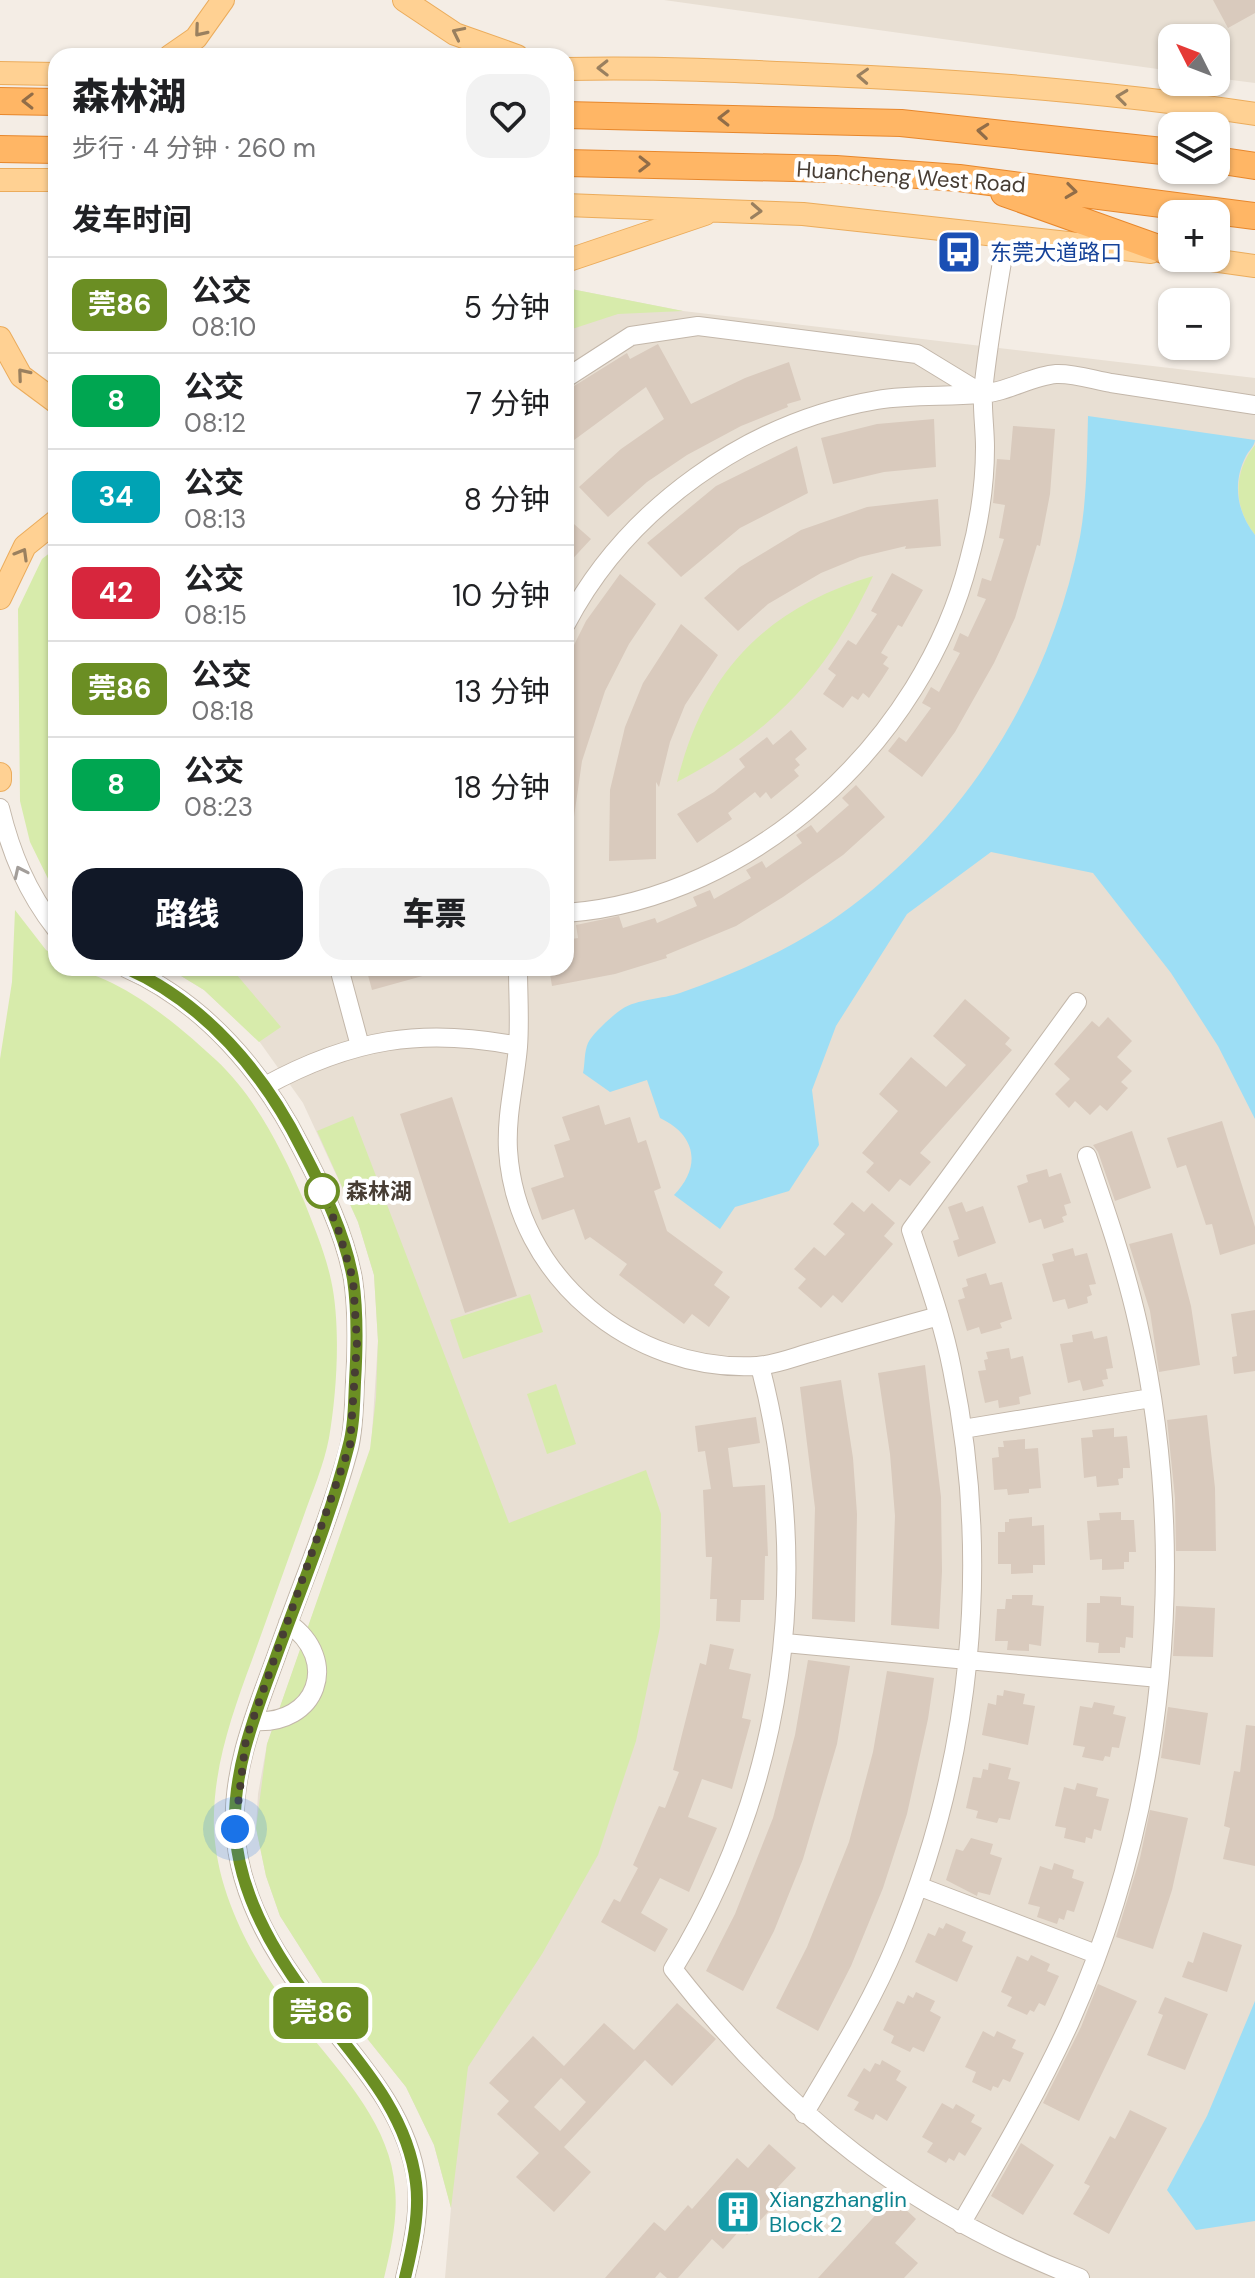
<!DOCTYPE html>
<html lang="zh">
<meta charset="utf-8">
<style>
:root{--surface:#fff;--page:#f2f2f2;--text:#202124;--muted:#757577;--line:#e0e0e0;--accent:#111827}
body{margin:0;font-family:"DM Sans","Noto Sans SC",sans-serif;background:var(--page);color:var(--text);height:100vh;display:flex;flex-direction:column;font-size:30px;white-space:nowrap}
*{box-sizing:border-box;margin:0}
p{font-size:26px;color:var(--muted)}
.icon{flex:none;width:44px;height:44px;fill:none;stroke:currentColor;stroke-width:2;stroke-linecap:round;stroke-linejoin:round}
.map{position:relative;flex:1;overflow:hidden}
.side{position:absolute;left:48px;top:48px;width:526px;height:928px;display:flex;flex-direction:column;background:var(--surface);border-radius:24px;box-shadow:0 2px 6px #0004}
.side>*{flex:none}
.badge{padding:0 16px;border-radius:12px;font-size:28px;line-height:52px}
.needle{width:52px;rotate:312deg}
.fabs{position:absolute;left:1158px;top:24px;display:grid;gap:16px}
.fabs a{display:grid;place-items:center;width:72px;height:72px;border-radius:16px;background:var(--surface);box-shadow:0 2px 6px #0004;font-size:40px}
.you{position:absolute;width:40px;height:40px;margin:-20px;border:6px solid #fff;border-radius:50%;background:#1a73e8;box-shadow:0 0 0 12px #1a73e833}
.map>.badge{position:absolute;translate:-50% -50%;box-shadow:0 0 0 4px #fff}
h2{padding:0 24px;font-size:30px;line-height:72px}
.round{display:grid;place-items:center;flex:none;width:84px;height:84px;border-radius:24px;background:var(--page)}
.overview{display:flex;align-items:center;justify-content:space-between;height:136px;padding:0 24px}
h1{font-size:38px;font-weight:800;line-height:60px}
.button{display:flex;gap:16px;margin-top:auto;padding:16px 24px}
.button a{flex:1;height:92px;border-radius:24px;background:var(--accent);color:#fff;font-size:32px;font-weight:800;line-height:92px;text-align:center}
.button a+a{background:var(--page);color:var(--text)}
ul{padding:0;list-style:none}
li{display:flex;align-items:center;gap:24px;height:96px;padding:0 24px;border-top:2px solid var(--line)}
li div{flex:1}
li b{display:block;font-size:30px}
li em{font-style:normal}
li .badge{min-width:88px;font-weight:700;text-align:center}
.map>svg:first-child{display:block}
.residential{fill:#e8dfd3}
.green{fill:#d7ebab}
.water{fill:#9ddef5}
.building{fill:#d9cabd;fill-rule:evenodd}
.lines{fill:none;stroke-linecap:round;stroke-linejoin:round}
.minor-casing{stroke:#c3b7aa;stroke-width:20}
.major-casing{stroke:#ebac5c;stroke-width:24}
.highway-casing{stroke:#e7872c;stroke-width:28}
.minor{stroke:#fff;stroke-width:18}
.major{stroke:#ffd193;stroke-width:22}
.highway{stroke:#ffb665;stroke-width:26}
.oneway{stroke:#9a805f}
.oneway2{stroke:#916d48}
.oneway3{stroke:#a39e9a}
.line-casing{stroke:#fff;stroke-width:18}
.line{stroke:#6b8e23;stroke-width:12}
.walk{stroke:#473d34;stroke-width:8;stroke-dasharray:0 14.4}
.stop-dot{fill:#fff;stroke:#6b8e23;stroke-width:4}
.labels{text-anchor:middle;dominant-baseline:central;stroke-width:8;stroke-linejoin:round;paint-order:stroke}
.street-label{font-size:22px;fill:#473d34;stroke:#fff}
.transit-label{font-size:22px;fill:#164399;stroke:#fff;text-anchor:start}
.stop-label{font-size:22px;font-weight:bold;fill:#473d34;stroke:#fff;text-anchor:start}
.culture-label{font-size:22px;fill:#0d838f;stroke:#fff;text-anchor:start}
</style>
<div class="map">
<svg width="1255" height="2278" viewBox="0 0 1255 2278">
<rect width="100%" height="100%" fill="#f4ede5"/>
<path class="residential" d="M664 0H1255V83L1216 78V38H1172V71Z
M566 288 683 311 1255 378V2278H445L451 2208 434 2145 406 2087 322 1982 280 1916 266 1876 256 1828 258 1794 267 1744 371 1449 378 1341 374 1275 358 1222 303 1103 259 1041 204 990 168 968H566Z"/>
<path class="green" d="M566 288 683 311 618 314 566 331Z
M1255 445V535C1233 507 1233 472 1255 445Z
M56 548V895L30 842 20 801 18 609 42 559Z
M873 576C827 675 773 732 677 782 704 673 764 609 873 576Z
M15 910 46 950 56 956V968C112 968 177 1024 216 1060 256 1097 283 1152 304 1201 314 1227 325 1252 331 1280 341 1325 337 1392 329 1438 324 1465 312 1492 303 1518 286 1565 269 1613 252 1660 232 1714 212 1770 214 1829 217 1894 251 1957 289 2008 329 2062 390 2117 395 2188 398 2218 391 2249 384 2278H0V1059L12 982Z
M168 968H231L281 1027 259 1042 204 990Z
M353 1116 509 1523 646 1470 661 1514 660 1627 636 1741 598 1855 542 1954 468 2067 451 2208 434 2145 406 2087 322 1982 280 1916 266 1876 256 1828 267 1744 370 1449 376 1398 378 1341 374 1275 358 1222 317 1131Z
M530 1294 543 1332 463 1359 450 1320Z
M556 1384 576 1444 547 1454 527 1394Z"/>
<path class="water" d="M1088 416 1255 440C1254 447 1250 449 1246 456 1232 483 1237 512 1255 535V1119L1218 1046 1171 973 1093 873 991 852 907 914 836 1026 812 1090 819 1145 789 1191 735 1207 720 1229 674 1195C702 1166 696 1135 660 1118L647 1080 610 1092 583 1073C585 1064 584 1052 588 1043 593 1033 613 1015 622 1009 637 999 663 999 680 993 732 975 782 953 828 923 961 833 1049 693 1080 537 1087 497 1087 456 1088 416Z
M1255 2001V2221L1196 2230 1167 2190 1207 2116Z"/>
<path class="building" d="M1213 0H1255V13L1228 28Z
M658 344 691 404 745 378 789 362 801 400 787 404 788 407 741 426 687 455 647 482 608 517 579 487 621 449 664 419 646 387 566 446V391L627 353 630 359Z
M934 419 936 467 884 472 833 484 821 438 877 424Z
M1013 426 1055 429 1050 494 1040 546 1037 545 1015 618 994 663 955 732 922 777 888 751 899 737 906 742 931 708 922 703 931 687 939 692 960 653 953 650 960 633 968 637 986 599 977 596 982 578 991 581 1004 539 999 538 1005 505 993 503 997 459 1010 460Z
M797 446 808 493 740 528 681 577 647 543 716 486Z
M938 499 941 546 905 549 906 546 860 557 821 573 768 604 738 631 704 598 740 567 801 530 867 507Z
M566 517 591 539 566 566Z
M892 573 923 590 902 627 898 625 881 653 888 657 883 664 889 668 882 679 869 698 863 693 858 700 852 696 843 708 823 694 836 675 828 669 848 640 856 645 877 614 871 611Z
M620 574 656 604 629 644 605 691 582 761 574 817H566V661L586 621Z
M681 624 718 655 685 705 670 742 659 787 656 782V859L609 861 610 790 625 727 643 683Z
M791 730 807 749 795 759 800 765 794 770 799 776 771 799 766 792 760 798 755 792 728 813 732 819 697 843 677 814 714 792 745 767 739 759 767 737 773 745Z
M856 785 885 817 843 855 783 897 736 926 666 955 667 958 615 974 552 986 549 968H566V940L578 938 576 925 619 916 623 928 655 918 657 923 697 906 693 897 710 890 714 899 751 878 746 870 762 861 766 868 802 843 796 835 811 825 817 833 849 805 842 798Z
M366 968H437V972L372 990Z
M965 999 1010 1038 1005 1044 1012 1050 920 1153 931 1162 910 1186 900 1179 889 1192 866 1172 874 1163 862 1153 898 1111 879 1094 911 1057 946 1087 966 1065 933 1036Z
M1108 1017 1132 1041 1117 1057 1132 1071 1121 1082 1128 1088 1107 1111 1100 1105 1090 1115 1075 1101 1069 1108 1055 1094 1070 1079 1054 1064 1092 1021 1099 1027Z
M452 1097 517 1296 465 1313 400 1114Z
M599 1105 605 1125 630 1117 638 1143 646 1140 661 1188 654 1191 667 1231 723 1272 714 1285 730 1297 709 1327 692 1314 684 1324 619 1275 627 1264 590 1237 585 1240 574 1209 542 1220 531 1188 564 1177 554 1145 570 1140 562 1117Z
M1222 1121 1255 1227V1244L1220 1255 1212 1224 1206 1225 1186 1165 1177 1168 1167 1138Z
M1132 1131 1151 1188 1115 1201 1098 1152 1093 1145Z
M1047 1169 1049 1177 1061 1173 1071 1203 1064 1205 1067 1215 1062 1217 1064 1222 1044 1229 1041 1219 1029 1223 1017 1186 1028 1182 1026 1175Z
M852 1202 864 1212 872 1203 895 1223 884 1236 893 1244 842 1303 833 1295 821 1308 798 1288 806 1279 794 1269 814 1247 825 1256 845 1234 833 1224Z
M962 1202 966 1212 983 1206 996 1243 958 1257 953 1241 959 1239 948 1207Z
M1172 1233 1191 1306 1200 1365 1159 1372 1150 1311 1129 1244Z
M1073 1248 1075 1256 1087 1253 1096 1284 1089 1285 1092 1295 1087 1297 1088 1303 1068 1309 1065 1299 1053 1302 1042 1264 1054 1261 1052 1254Z
M986 1273 990 1285 1002 1282 1012 1319 1000 1323 1002 1328 981 1334 979 1327 967 1331 958 1300 965 1298 962 1288 968 1286 966 1279Z
M1255 1310V1371L1234 1374 1232 1357 1237 1356 1231 1314Z
M1092 1331 1094 1339 1107 1336 1113 1368 1106 1369 1108 1379 1102 1380 1104 1386 1083 1391 1080 1380 1068 1383 1060 1344 1073 1342 1072 1335Z
M1009 1348 1011 1359 1023 1356 1031 1394 1019 1397 1020 1404 999 1408 998 1400 985 1403 978 1371 986 1370 984 1360 988 1359 986 1352Z
M925 1365 941 1497 942 1571 939 1629 891 1625 895 1516 890 1454 878 1373Z
M841 1380 853 1458 857 1514 855 1622 812 1619 815 1508 800 1387Z
M1207 1415 1215 1488 1216 1551H1176L1175 1498 1167 1420Z
M756 1417 760 1443 728 1448 733 1487 765 1485 768 1556H765L764 1600H741L740 1622 716 1621 717 1599H710L712 1557H706L703 1490 711 1489 705 1451 698 1452 695 1426Z
M1114 1428V1437L1127 1436 1130 1468H1123V1478L1118 1479 1119 1485 1097 1487 1096 1476 1084 1478 1081 1438 1093 1437 1092 1430Z
M1025 1439V1449L1038 1448 1041 1488 1029 1489V1493L1008 1495 1007 1489 994 1490 992 1458 999 1457 998 1447H1004L1003 1441Z
M1121 1512V1520H1134L1136 1552H1129V1562H1124V1569L1102 1570V1559L1090 1560 1087 1521 1100 1520 1099 1513Z
M1032 1517V1526L1044 1525 1045 1565H1033V1573L1011 1574V1564H998V1532H1005V1522H1009V1519Z
M1012 1595H1033L1032 1605 1044 1606 1041 1646 1029 1644V1651L1007 1650 1008 1641H995L997 1609H1005L1006 1599H1012Z
M1100 1596 1121 1597V1605L1134 1606 1133 1638 1126 1637 1125 1648 1120 1647V1653H1098L1099 1643 1086 1642 1087 1603H1100Z
M1176 1606 1215 1608 1213 1657 1173 1656Z
M710 1644 734 1649 729 1669 751 1674 742 1718 751 1720 732 1789 702 1779 688 1817 717 1828 689 1892 660 1878 641 1913 668 1929 655 1952 601 1922 614 1899 620 1902 638 1868 633 1865 659 1806 665 1808 679 1772 673 1770 700 1663 706 1665Z
M808 1660 850 1666 837 1744 803 1859 774 1931 743 1991 706 1971 735 1914 773 1818 795 1735Z
M887 1671 934 1678 928 1719 907 1814 883 1888 851 1966 818 2031 776 2008 807 1947 849 1842 873 1752Z
M1004 1690 1025 1694 1023 1704 1035 1706 1028 1745 982 1735 988 1703 996 1705 997 1695 1003 1696Z
M1094 1702 1115 1706 1113 1714 1126 1717 1119 1748 1112 1747 1110 1757 1105 1756 1103 1761 1082 1757 1085 1747 1073 1745 1080 1706 1092 1708Z
M1168 1707 1208 1713 1200 1765 1161 1758Z
M1246 1725 1255 1726V1866L1223 1859 1230 1828 1224 1826 1234 1771 1240 1772Z
M989 1763 1011 1768 1008 1779 1020 1782 1010 1820 999 1818 997 1823 976 1818 978 1811 966 1808 973 1777 981 1778 983 1769 988 1770Z
M1077 1783 1098 1788 1096 1796 1109 1799 1101 1831 1094 1829 1092 1839 1086 1837 1085 1843 1064 1838 1066 1828 1055 1826 1064 1787 1075 1790Z
M1150 1810 1188 1818 1172 1890 1153 1949 1116 1937 1140 1858Z
M971 1838 993 1844 990 1854 1002 1858 990 1895 978 1892 977 1896 946 1880 956 1849 963 1851Z
M1054 1863 1074 1870 1072 1878 1084 1882 1074 1912 1067 1910 1064 1920 1059 1918 1057 1924 1037 1917 1040 1907 1028 1904 1040 1866 1052 1870Z
M946 1923 966 1932 962 1941 973 1946 957 1982 915 1962 928 1933 935 1936 939 1927 943 1929Z
M1203 1932 1242 1945 1227 1992 1182 1977 1188 1961 1193 1963Z
M1031 1955 1050 1964 1047 1971 1059 1976 1045 2006 1039 2003 1034 2012 1030 2010 1027 2015 1007 2006 1012 1997 1001 1992 1017 1956 1028 1961Z
M1098 1984 1137 2001 1079 2121 1043 2103 1081 2027Z
M916 1992 935 2001 930 2011 941 2017 924 2052 913 2047 910 2052 891 2043 894 2036 883 2030 897 2001 904 2004 908 1995 913 1998Z
M1165 1997 1208 2014 1185 2070 1147 2055 1163 2015 1158 2013Z
M677 2003 716 2039 672 2086 645 2060 564 2147 591 2172 554 2212 516 2177 539 2153 497 2114 509 2101 489 2083 533 2036 564 2066 604 2023 634 2050ZM561 2078 586 2102 560 2131 534 2107Z
M983 2031 994 2037 997 2031 1016 2040 1012 2048 1024 2053 1010 2082 1003 2079 998 2088 993 2086 991 2091 972 2082 976 2072 965 2067Z
M882 2060 901 2071 896 2080 907 2087 887 2121 876 2114 873 2120 854 2110 859 2102 847 2096 864 2068 870 2072 875 2063 880 2065Z
M942 2103 953 2109 956 2104 975 2115 971 2122 982 2128 965 2156 959 2152 954 2161 949 2158 946 2163 927 2152 933 2143 922 2137Z
M1130 2110 1167 2128 1109 2234 1073 2214 1090 2186 1084 2183 1110 2136 1115 2139Z
M1021 2143 1054 2165 1023 2215 991 2196Z
M769 2144 796 2168 778 2187 785 2193 747 2235 741 2229 723 2249 712 2239 678 2278H667L660 2272 655 2278H605L654 2222 665 2231 688 2205 692 2209 737 2158 748 2168Z
M892 2197 916 2219 895 2243 918 2263 904 2278H818Z"/>
<g class="lines">
<g class="minor-casing">
<path id="minor" d="M566 378 631 336 698 326 917 354 981 393
M566 624C627 508 748 422 877 400 911 394 945 397 980 394 1006 393 1031 376 1056 374 1073 373 1094 380 1111 383 1159 390 1207 398 1255 405
M0 808C11 853 27 892 56 929
M566 913C754 899 924 739 969 560 979 524 985 484 985 447 985 429 982 410 983 392 988 341 998 288 1006 237
M126 968C205 1003 264 1073 302 1149 323 1189 345 1234 353 1279 358 1313 357 1349 355 1382 354 1404 354 1428 349 1448 330 1519 300 1588 276 1657 256 1712 232 1768 235 1828 238 1889 270 1948 306 1995 350 2053 407 2107 417 2183 420 2213 412 2249 405 2278
M339 968 360 1046
M518 968C518 994 520 1021 518 1047 515 1082 506 1115 508 1150 516 1277 633 1373 757 1366 776 1365 797 1356 816 1351 857 1339 898 1327 939 1316
M265 1086C351 1039 422 1027 518 1046
M760 1366C814 1573 785 1787 673 1969 786 2114 907 2211 1080 2278
M963 1429 1151 1398
M785 1643 1159 1678
M253 1721C317 1726 341 1660 288 1623
M918 1886 1096 1954
M804 2114C837 2058 871 2004 896 1944 972 1761 992 1563 952 1369 943 1322 926 1276 911 1230L1077 1002
M961 2224C999 2158 1038 2092 1070 2022 1166 1807 1190 1553 1138 1324 1125 1266 1106 1211 1087 1156"/>
</g>
<g class="major-casing">
<path id="major" d="M404 0 455 34 517 56
M170 56 196 38 223 0
M566 69C653 67 740 71 827 75 970 81 1113 92 1255 114
M0 73 56 74
M0 180H56
M566 205 803 214 1151 252
M1198 258 1255 266
M566 261 705 214
M0 338 21 376 56 402
M0 598 25 546 56 521
M0 774V780"/>
</g>
<g class="highway-casing">
<path id="highway" d="M0 101 56 102
M566 115 901 123 1172 152
M0 149 56 150
M1216 160 1255 166
M566 163 836 169 959 178 1255 216
M1004 193 1172 253"/>
</g>
<use href="#minor" class="minor"/>
<use href="#major" class="major"/>
<use href="#highway" class="highway"/>
</g>
<defs><path id="oneway-chevron" d="M-2-3.5L2.5 0L-2 3.5" fill="none" stroke-width="1.6" stroke-linecap="round" stroke-linejoin="round" transform="scale(2)"/></defs>
<g class="oneway">
<use href="#oneway-chevron" transform="translate(200 31) rotate(130)"/>
<use href="#oneway-chevron" transform="translate(458 33) rotate(-154)"/>
<use href="#oneway-chevron" transform="translate(603 68) rotate(179)"/>
<use href="#oneway-chevron" transform="translate(863 76) rotate(-177)"/>
<use href="#oneway-chevron" transform="translate(1122 97) rotate(-173)"/>
<use href="#oneway-chevron" transform="translate(756 211) rotate(3)"/>
<use href="#oneway-chevron" transform="translate(23 374) rotate(-130)"/>
<use href="#oneway-chevron" transform="translate(22 554) rotate(-60)"/>
</g>
<g class="oneway2">
<use href="#oneway-chevron" transform="translate(28 101) rotate(-179)"/>
<use href="#oneway-chevron" transform="translate(724 118) rotate(-179)"/>
<use href="#oneway-chevron" transform="translate(983 131) rotate(-174)"/>
<use href="#oneway-chevron" transform="translate(644 164) rotate(1)"/>
<use href="#oneway-chevron" transform="translate(1071 191) rotate(7)"/>
</g>
<use class="oneway3" href="#oneway-chevron" transform="translate(20 872) rotate(-115)"/>
<g class="lines">
<g class="line-casing">
<path id="line" d="M126 968C205 1003 264 1073 302 1149 323 1189 345 1234 353 1279 358 1313 357 1349 355 1382 354 1404 354 1427 348 1448 330 1519 301 1588 276 1657 256 1712 233 1768 235 1828 238 1889 270 1947 306 1995 350 2053 407 2107 416 2183 420 2213 412 2249 405 2278"/>
</g>
<use href="#line" class="line"/>
<path class="walk" d="M235 1829 246 1739 350 1445 357 1342 353 1279 338 1229 317 1179 322 1191"/>
</g>
<defs>
<g id="bus-square" transform="scale(2.3)"><rect x="-9" y="-9" width="18" height="18" rx="4" fill="#1a4fb4" stroke="#fff"/><path d="M-5-6H5V4H4V6H2V4H-2V6H-4V4H-5ZM-3.5-4V0h7V-4ZM-3.5 1.2v1.5H-2V1.2ZM2 1.2v1.5H3.5V1.2Z" fill="#fff"/></g>
<g id="building-square" transform="scale(2.3)"><rect x="-9" y="-9" width="18" height="18" rx="4" fill="#0f9aa8" stroke="#fff"/><path d="M-4-6H4V6H1V3H-1V6H-4ZM-2.5-4.3h1.7v1.8h-1.7ZM.8-4.3h1.7v1.8H.8ZM-2.5-1h1.7V.8h-1.7ZM.8-1h1.7V.8H.8Z" fill="#fff"/></g>
</defs>
<g fill-rule="evenodd">
<use href="#bus-square" x="959" y="252"/>
<use href="#building-square" x="738" y="2212"/>
</g>
<circle class="stop-dot" cx="322" cy="1191" r="16"/>
<g class="labels">
<g class="street-label">
<text transform="translate(911 177) rotate(4)">Huancheng West Road</text>
</g>
<g class="transit-label">
<text x="990" y="252">东莞大道路口</text>
</g>
<g class="stop-label">
<text x="346" y="1191">森林湖</text>
</g>
<g class="culture-label">
<text x="769" y="2199">Xiangzhanglin<tspan x="769" dy="25">Block 2</tspan></text>
</g>
</g>
</svg>
<div class="fabs">
<a><svg class="needle" viewBox="-14 -14 28 28"><path d="M0-13l5 13h-10z" fill="#e53935"/><path d="M0 13l5-13h-10z" fill="#757577"/></svg></a>
<a><svg class="icon" aria-label="layers" viewBox="0 0 24 24"><path d="M12 4l9 5-9 5-9-5zM3 14l9 5 9-5"/></svg></a>
<a>+</a>
<a>−</a>
</div>
<div class="you" style="left:235px;top:1829px"></div>
<b class="badge" style="left:321px;top:2013px;background:#6b8e23;color:#fff">莞86</b>
<section class="side">
<div class="overview"><div><h1>森林湖</h1><p>步行 · 4 分钟 · 260 m</p></div><a class="round"><svg class="icon" aria-label="heart" viewBox="0 0 24 24"><path d="M12 20l-8-8c-3-5 5-10 8-4 3-6 11-1 8 4z"/></svg></a></div>
<h2>发车时间</h2>
<ul>
<li><span class="badge" style="background:#6b8e23;color:#fff">莞86</span><div><b>公交</b><p>08:10</p></div><em>5 分钟</em></li>
<li><span class="badge" style="background:#00a651;color:#fff">8</span><div><b>公交</b><p>08:12</p></div><em>7 分钟</em></li>
<li><span class="badge" style="background:#00a3b4;color:#fff">34</span><div><b>公交</b><p>08:13</p></div><em>8 分钟</em></li>
<li><span class="badge" style="background:#d7263d;color:#fff">42</span><div><b>公交</b><p>08:15</p></div><em>10 分钟</em></li>
<li><span class="badge" style="background:#6b8e23;color:#fff">莞86</span><div><b>公交</b><p>08:18</p></div><em>13 分钟</em></li>
<li><span class="badge" style="background:#00a651;color:#fff">8</span><div><b>公交</b><p>08:23</p></div><em>18 分钟</em></li>
</ul>
<div class="button"><a>路线</a><a>车票</a></div>
</section>
</div>
